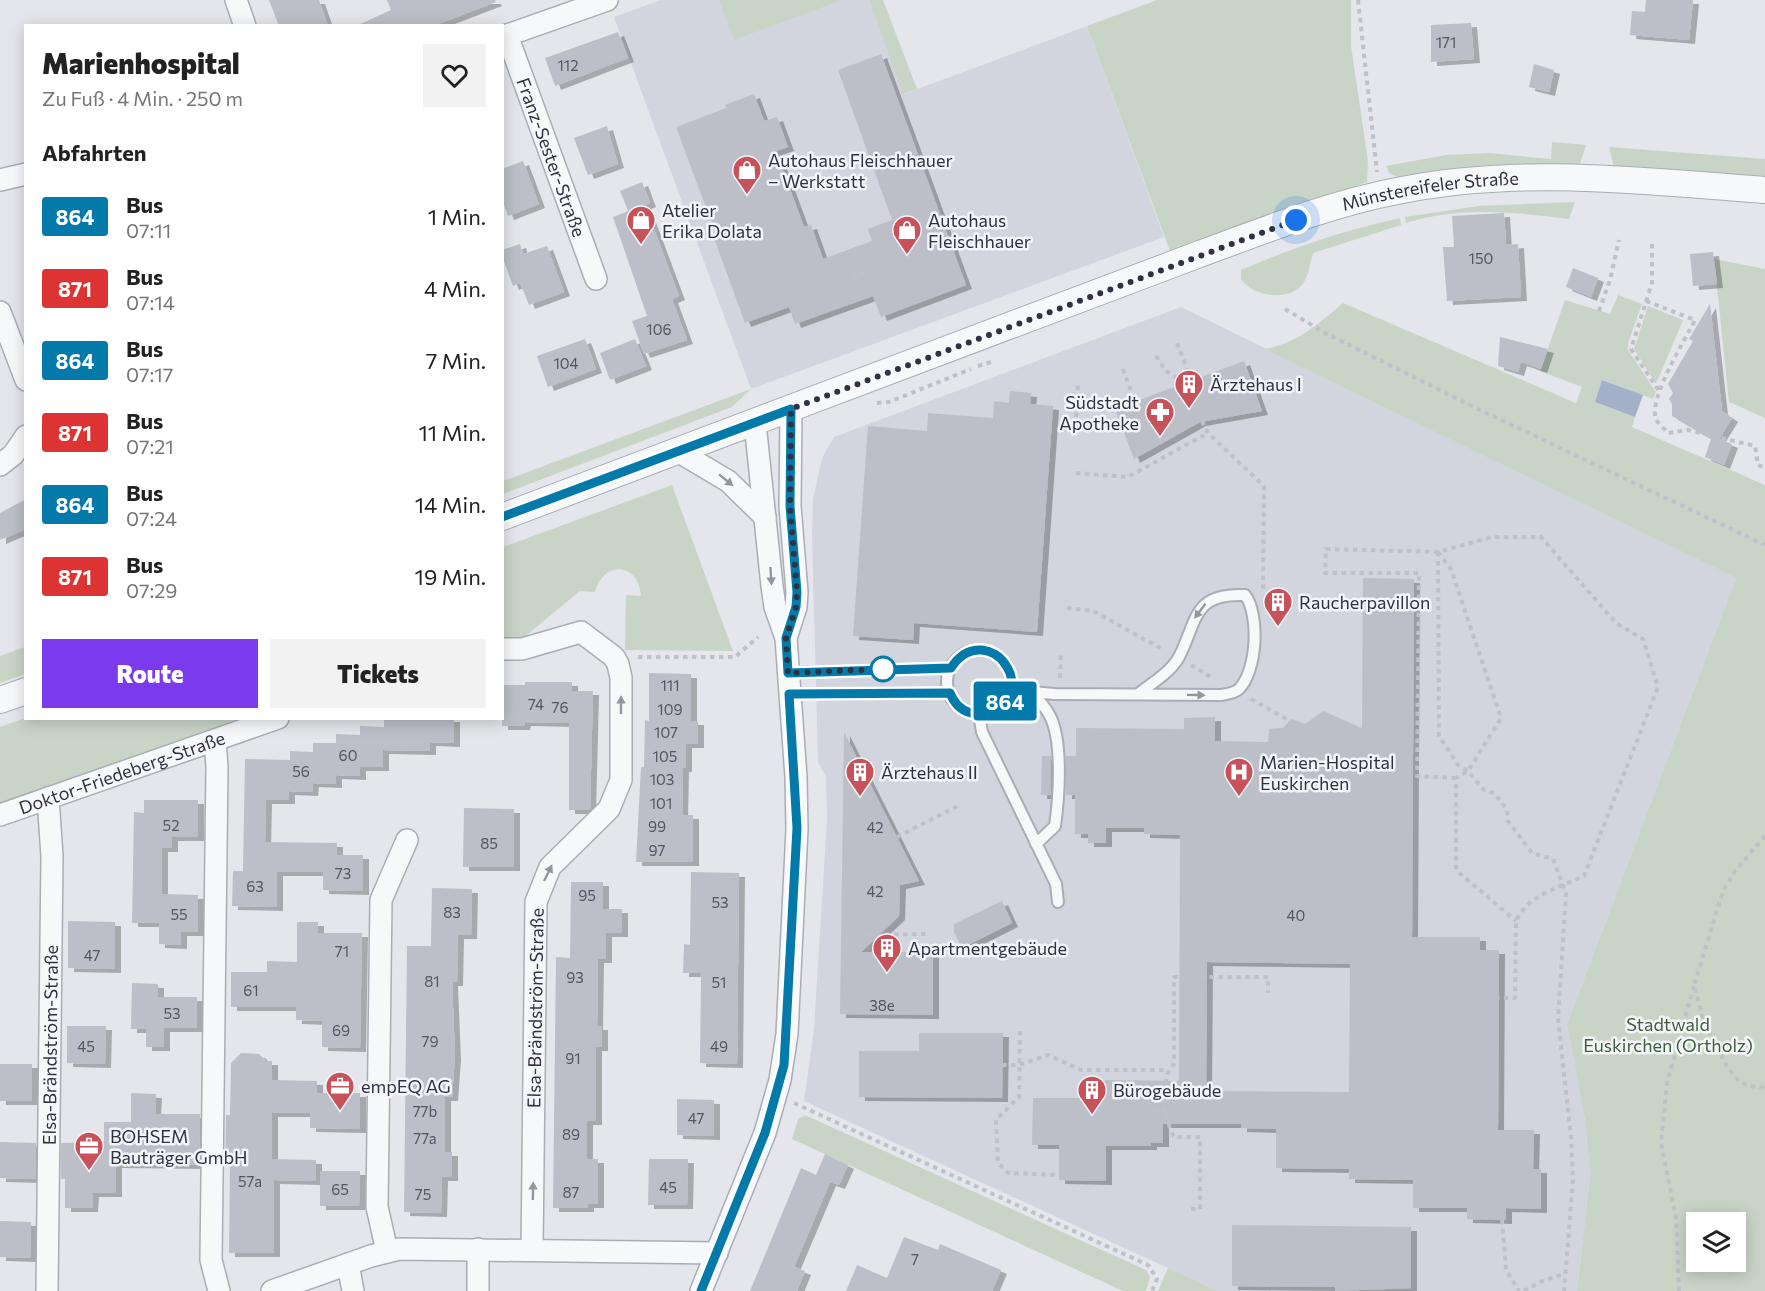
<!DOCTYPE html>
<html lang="de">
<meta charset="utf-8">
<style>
:root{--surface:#fff;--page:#f2f2f2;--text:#222;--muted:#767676;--accent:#7c3aed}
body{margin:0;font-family:Commissioner,sans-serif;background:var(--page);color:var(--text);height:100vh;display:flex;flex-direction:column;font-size:22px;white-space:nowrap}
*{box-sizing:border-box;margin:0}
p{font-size:20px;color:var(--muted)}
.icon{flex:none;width:33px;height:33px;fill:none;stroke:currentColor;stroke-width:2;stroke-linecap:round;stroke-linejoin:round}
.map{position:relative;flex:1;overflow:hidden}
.details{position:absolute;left:24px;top:24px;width:480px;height:696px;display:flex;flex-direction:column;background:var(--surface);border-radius:0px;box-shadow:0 3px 15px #0003}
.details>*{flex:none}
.badge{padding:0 12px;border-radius:4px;font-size:21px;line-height:39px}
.buttons{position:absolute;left:1686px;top:1212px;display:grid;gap:12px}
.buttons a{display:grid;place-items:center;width:60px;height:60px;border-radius:0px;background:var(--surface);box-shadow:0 3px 15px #0003;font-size:30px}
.you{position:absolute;width:30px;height:30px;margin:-15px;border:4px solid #fff;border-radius:50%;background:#1a73e8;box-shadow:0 0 0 9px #1a73e833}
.map>.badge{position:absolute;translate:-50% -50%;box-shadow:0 0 0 3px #fff}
h2{padding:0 18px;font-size:22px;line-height:54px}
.round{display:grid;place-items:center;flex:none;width:63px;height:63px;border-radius:0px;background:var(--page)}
.overview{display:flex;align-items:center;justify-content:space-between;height:102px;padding:0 18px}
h1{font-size:28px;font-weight:800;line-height:45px}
.cta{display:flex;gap:12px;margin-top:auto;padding:12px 18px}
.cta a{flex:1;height:69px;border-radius:0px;background:var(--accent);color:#fff;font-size:24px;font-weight:800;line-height:69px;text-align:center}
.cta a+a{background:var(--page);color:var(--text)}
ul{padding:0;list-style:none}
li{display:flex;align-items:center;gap:18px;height:72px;padding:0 18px}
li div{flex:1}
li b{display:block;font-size:22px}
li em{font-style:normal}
li .badge{min-width:66px;font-weight:700;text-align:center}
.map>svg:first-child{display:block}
.built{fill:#d2d5dd}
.green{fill:#c8d5c6;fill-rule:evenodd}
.water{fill:#a2b1c9}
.building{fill:#bcbfc8;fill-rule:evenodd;filter:url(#shadow)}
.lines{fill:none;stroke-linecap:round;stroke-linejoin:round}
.service-casing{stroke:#a9adb5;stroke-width:14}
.minor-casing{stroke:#a9adb5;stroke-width:24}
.tertiary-casing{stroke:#a9adb5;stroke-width:28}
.path{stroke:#bec1c7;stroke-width:4;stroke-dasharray:4.5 4.5;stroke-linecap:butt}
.service{stroke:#f7f8fa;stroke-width:10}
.minor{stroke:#f7f8fa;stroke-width:21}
.tertiary{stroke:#f7f8fa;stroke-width:26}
.oneway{fill:#92969e}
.line-casing{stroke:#fff;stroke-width:14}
.line{stroke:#037aa9;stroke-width:9}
.walk{stroke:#2d3343;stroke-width:6;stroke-dasharray:0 10.8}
.stop-dot{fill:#fff;stroke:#037aa9;stroke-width:3}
.labels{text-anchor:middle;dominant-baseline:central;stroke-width:5;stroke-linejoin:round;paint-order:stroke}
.number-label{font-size:15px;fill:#515664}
.street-label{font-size:18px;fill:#2d3343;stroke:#f4f5f8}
.poi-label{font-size:18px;fill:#2d3343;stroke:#f4f5f8;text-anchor:start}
.park-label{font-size:18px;fill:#3e5e3b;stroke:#f4f5f8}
</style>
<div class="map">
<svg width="1765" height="1291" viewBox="0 0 1765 1291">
<defs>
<filter id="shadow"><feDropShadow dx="6" dy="4" stdDeviation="0" flood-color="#0004"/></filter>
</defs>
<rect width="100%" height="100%" fill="#e4e6eb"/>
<path class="built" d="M661 0H869L904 94 1087 26 1164 237 751 389 614 17Z
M1181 307 1736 578 1567 1024 1585 1120 1590 1175 1577 1291H1218L804 1101 814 1029 827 819 826 777 818 762 812 535 813 499 822 458 834 437Z"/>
<path class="green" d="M719 0H842L734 40Z
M869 0H883L917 89 903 94Z
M1157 0H1351V46L1368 161 1367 182 1170 251 1087 26Z
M1552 142 1586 145 1580 164 1486 165 1398 177 1389 173 1386 166 1446 155 1489 153 1551 159Z
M1609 147 1765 159V179L1614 167Z
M1575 202 1569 219C1514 212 1460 206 1406 223L1405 217 1478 206Z
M1400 218 1401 225 1313 253C1310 264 1308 281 1299 288 1283 301 1251 295 1241 279V270C1292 248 1345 230 1400 218Z
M1714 259 1765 269V418L1729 402Z
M1618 295 1642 304 1628 343V350L1656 392 1653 399 1603 380 1595 402 1635 417 1632 427 1765 485V1291H1577L1590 1175 1585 1120 1567 1024 1736 578 1265 349C1298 343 1318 324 1343 303L1576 403 1582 387 1540 371 1565 300 1610 314ZM1696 1222H1736V1262H1696Z
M1648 306 1683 320 1656 384 1634 349Z
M751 389 732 407 503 494V481Z
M672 485 733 651 625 650 626 595 641 596C639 562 603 560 595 592L580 591 523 638H503V547Z
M25 647V674L0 683V656Z
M25 718H26L247 719 0 805V727Z
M805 1115 1146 1270 1150 1277 1146 1291H1123L792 1139 798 1119Z
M1168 1268 1218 1291H1158Z"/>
<path class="water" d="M1602 380 1643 395 1635 417 1595 402Z"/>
<path class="building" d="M269 0H319L328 26H279Z
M387 0H495L496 2 433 26H356L391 10Z
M1646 0H1693L1689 40 1630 35 1632 11 1645 12Z
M1471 23 1474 59 1431 62V25Z
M618 32 628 58 555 86 545 58Z
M881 54 966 285 881 317 873 296 795 324 789 307 745 323 715 241 718 240 676 127 726 108 725 105 754 94 764 121 777 117 788 147 776 151 804 227 811 225 823 259 872 241 868 229 892 220 838 70Z
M1534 64 1554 70 1549 92 1529 87Z
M607 126 618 164 588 175 574 138Z
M523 161 539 204 508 216 502 199V169Z
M642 182 650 203 645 205 679 296 672 299 687 340 644 354 632 321 647 316 613 217 628 211 620 191Z
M1504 213 1506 245 1518 244 1521 297 1447 301 1443 247H1454L1452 216Z
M520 244 523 254 547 246 564 292 529 305 520 283 513 286 502 256V250Z
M1713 252 1717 284 1693 286 1690 254Z
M1573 268 1598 278 1591 297 1566 287Z
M1710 304 1722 411 1732 418 1719 439 1732 444 1724 465 1705 457 1711 439 1672 416V404L1669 399 1673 393 1668 384 1693 341 1689 339Z
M1500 337 1548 349 1541 369 1521 362 1518 372 1498 366Z
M585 339 596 369 548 387 537 356Z
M635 339 646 366 610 380 600 353Z
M1244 361 1262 411 1200 422 1134 459 1115 409Z
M1010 391 1031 393 1030 404 1053 406 1037 632 914 623 913 640 853 636 868 426 927 431 928 413 993 418 994 401 1009 403Z
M26 499V529L0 540V513Z
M1363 578 1414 579 1412 937H1480V950H1499L1498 1130H1534L1533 1169H1541V1209L1506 1208V1220L1467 1219V1208H1413V1180L1349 1179V1169L1276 1168V1129L1241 1128V1124H1163V1143H1151V1146H1106V1181L1059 1180V1145H1032L1033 1098H1079V1091H1104L1105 1080 1179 1081 1180 835 1144 834V828H1106V843H1088V834H1075V795H1066V756H1076V728L1184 729V718L1215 717V741L1268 742 1269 729 1283 728 1291 719 1305 724 1323 711 1362 728ZM1207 962 1350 964 1349 1092 1206 1091Z
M649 673 691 674V721H698V744H686V768H683L682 815H693V862H636L641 767H644L645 720 649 721Z
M525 682H572V691H593L590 810H569V723L525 722 524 726H502V685H525Z
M454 718V743L430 742V751L383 750V767H360V776L336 775V784L313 783 312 792 289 791V800H266L265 842 337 843V855H363V891L323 890V872H277V907L232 906 233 871H243L245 759 290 760V751L313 752V743H336V734L360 735V726L384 727V719Z
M844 732 919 881 900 885 899 916 861 952H933V1015L840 1014Z
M1042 756H1051V795H1041Z
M144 800H198V837H172V848H162V894L198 895V932H181V945L159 944V923H132L134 812 144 813Z
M464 808 514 809V867H463Z
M691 872 739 873 737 1064 700 1063 701 973H683L684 944 690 945Z
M571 882H603V909H622V933H606V959H598L597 1026H602V1047H596V1121H587V1159H598V1204H588V1208H553L556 957 570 958Z
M432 888 472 889 471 935H458L457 982H452L455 1056 452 1097H445V1152H452V1177H442L441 1213 404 1212 407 946H431Z
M1002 901 1012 923 962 948 954 932V924Z
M68 921 115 922V969L68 968Z
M297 922H318V933H362L360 1048 322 1047V1021L296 1020V1007H231V972H267V961L297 962Z
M132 983 158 984V997H197V1028H164V1047H146V1029H131Z
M67 1026H106L105 1064 67 1063Z
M919 1033H1003L1002 1098 859 1097V1051H919Z
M241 1053 259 1054 266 1061H272V1080L317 1081V1093H360V1129L310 1128V1113H272V1159L316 1160V1181L274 1180V1253H229L230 1165H225L226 1115H230L231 1063Z
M0 1064H32V1101H0Z
M131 1093 156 1094 155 1114H200L199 1165 116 1164V1193H93L92 1208H65V1179H61V1143L104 1142V1122H131Z
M677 1099 714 1100V1136L677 1135Z
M0 1142 36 1143V1179L0 1178Z
M825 1154 848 1165 839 1185 830 1182 794 1267 805 1271 797 1291H750L801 1168 816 1175Z
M649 1159H688L687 1205H648Z
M320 1171H360L359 1206H320Z
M0 1221 31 1222 30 1258 0 1257Z
M1232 1225 1411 1227V1288L1335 1291V1287L1232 1286Z
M904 1237 938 1250 940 1244 1001 1270 992 1291H846L857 1265 887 1278Z"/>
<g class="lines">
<g class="service-casing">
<path id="service" d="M947 682a32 32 0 1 1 64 0a32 32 0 1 1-64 0Z
M788 673 951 668
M1010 690 1054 694 1221 695C1227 694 1235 693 1239 689 1257 671 1260 615 1245 595 1192 593 1198 620 1179 657 1170 673 1152 683 1138 694
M1030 690C1037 698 1045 706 1050 716 1063 741 1059 798 1055 826L1036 844
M789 694 950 693
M979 714 982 732 1056 884 1058 902"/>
</g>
<g class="minor-casing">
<g id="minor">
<path d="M236 0 245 26"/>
<path id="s1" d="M507 35 596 279"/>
<path d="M502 37 607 0"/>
<path d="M0 180 26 174"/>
<path d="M0 312 26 380"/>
<path d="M679 452 728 481 765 517"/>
<path d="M0 465 13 455 26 436"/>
<path d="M786 638 796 607 797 592 790 506 791 409"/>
<path d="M502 649H522L581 632 614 657 618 664 621 678V780L609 809 550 867 536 902 532 1250"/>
<path d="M215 741 217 767 211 1260 219 1291"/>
<path id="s2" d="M0 815 278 718"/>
<path d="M387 1251 377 1207 381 900 407 840"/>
<path d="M348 1264 353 1291"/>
<path id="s3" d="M47 1291 52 856 48 798"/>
<path d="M272 1291 371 1256 399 1249 717 1253"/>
<path d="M478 1291V1249"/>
<path d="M701 1291 765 1133 780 1080 787 1034 797 829 796 777 786 638 775 607 772 586 755 423"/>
</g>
</g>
<g class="tertiary-casing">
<g id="tertiary">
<path id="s4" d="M502 517 1197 255C1263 231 1329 204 1397 191 1519 166 1642 181 1765 190"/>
<path d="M0 700 26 691"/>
</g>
</g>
<path class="path" d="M1358 0 1377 172
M1652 244V283L1631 349 1659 391
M852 278 865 272
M1646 301 1695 320C1685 340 1648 399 1656 419 1658 424 1665 429 1668 433L1688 430 1755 446 1758 465 1765 468
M1285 309 1327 334 1480 410 1765 545
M1599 311 1610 280 1619 240
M1177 343 1187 369V385
M1156 356 1166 371 1187 385
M978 366 994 361
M1123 369 1135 402
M877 403 889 402 971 369
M1076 417 1078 384
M1202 421 1208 433 1264 486 1263 590
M1076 473 1128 477 1208 433
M1438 552 1439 736 1458 765 1468 771 1484 790 1494 793 1507 810 1508 821 1532 853 1553 859 1566 893 1558 1018 1571 1138 1573 1180 1564 1291
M1438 552 1451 569 1501 718 1468 771 1456 778V870L1516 921
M1067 608 1093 611 1164 650
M638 657H735L758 637
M1191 665 1211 677
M1060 678 1061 652
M1251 699 1290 721
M1456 778 1417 776 1419 573H1325L1326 549 1438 552 1492 537H1541L1616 623 1643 639 1658 687 1584 876C1560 887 1528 895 1516 921L1515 998H1498
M1765 836 1735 871 1723 891 1694 985 1703 1020 1727 1067 1738 1080 1749 1086 1765 1088
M897 837 958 806
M867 935 927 934
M1020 1031 1019 1097 996 1120 998 1163 1008 1173 1059 1175
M1002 1065H1019L1048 1055 1081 1070H1168
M794 1103 1148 1265 1157 1279 1152 1291
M1152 1111H1166
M1191 1209H1200V1137H1174C1164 1120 1159 1078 1174 1064V977H1268V993
M1502 1220 1506 1270 1519 1291
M1524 1291 1542 1281 1564 1274
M1679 1291 1676 1218 1661 1143 1667 1083 1694 985"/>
<use href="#service" class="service"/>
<use href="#minor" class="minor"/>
<use href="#tertiary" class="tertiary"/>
</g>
<defs><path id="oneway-solid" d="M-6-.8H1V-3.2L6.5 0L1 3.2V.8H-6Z" transform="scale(1.5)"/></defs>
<g class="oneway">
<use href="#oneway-solid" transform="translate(726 480) rotate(39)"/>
<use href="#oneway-solid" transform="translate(771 576) rotate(86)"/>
<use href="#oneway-solid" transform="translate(1200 611) rotate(127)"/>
<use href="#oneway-solid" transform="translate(1196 695) rotate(1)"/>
<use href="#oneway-solid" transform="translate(621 705) rotate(-90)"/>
<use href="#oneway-solid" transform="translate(548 873) rotate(-64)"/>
<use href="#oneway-solid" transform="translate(533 1191) rotate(-89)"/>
</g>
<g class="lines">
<g class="line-casing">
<path id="line" d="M502 517 791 409 790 506 797 592 796 607 786 638 788 673 951 668C958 657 968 649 982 650 991 651 1000 656 1005 664 1032 701 968 738 950 693L789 694 797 828 784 1065 765 1133 701 1291"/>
</g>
<use href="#line" class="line"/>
<path class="walk" d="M883 669 788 673 786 638 796 607 797 592 790 506 791 409 1296 220"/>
</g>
<defs>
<g id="shop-pin" transform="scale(1.5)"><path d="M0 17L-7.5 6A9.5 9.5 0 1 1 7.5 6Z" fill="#c75259" stroke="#f4f5f8"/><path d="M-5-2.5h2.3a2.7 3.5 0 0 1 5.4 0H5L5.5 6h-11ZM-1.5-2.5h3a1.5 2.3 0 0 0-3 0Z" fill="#fff"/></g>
<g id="building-pin" transform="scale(1.5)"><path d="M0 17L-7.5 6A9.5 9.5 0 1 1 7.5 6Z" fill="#c75259" stroke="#f4f5f8"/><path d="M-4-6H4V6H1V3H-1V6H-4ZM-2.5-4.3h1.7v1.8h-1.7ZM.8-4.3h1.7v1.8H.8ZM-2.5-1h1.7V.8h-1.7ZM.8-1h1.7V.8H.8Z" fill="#fff"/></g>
<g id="pharmacy-pin" transform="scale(1.5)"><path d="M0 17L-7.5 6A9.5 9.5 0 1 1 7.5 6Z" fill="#c75259" stroke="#f4f5f8"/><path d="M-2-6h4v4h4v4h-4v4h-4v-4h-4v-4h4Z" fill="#fff"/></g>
<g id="hospital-pin" transform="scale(1.5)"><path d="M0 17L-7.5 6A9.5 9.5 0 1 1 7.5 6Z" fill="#c75259" stroke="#f4f5f8"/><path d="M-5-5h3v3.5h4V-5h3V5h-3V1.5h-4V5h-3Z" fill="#fff"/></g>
<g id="office-pin" transform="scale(1.5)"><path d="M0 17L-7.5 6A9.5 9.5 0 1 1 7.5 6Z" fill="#c75259" stroke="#f4f5f8"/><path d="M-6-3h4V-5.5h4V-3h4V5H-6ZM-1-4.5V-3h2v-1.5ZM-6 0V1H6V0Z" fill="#fff"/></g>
</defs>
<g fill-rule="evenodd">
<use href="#shop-pin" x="747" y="170"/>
<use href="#shop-pin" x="641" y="220"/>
<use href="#shop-pin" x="907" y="230"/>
<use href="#building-pin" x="1189" y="384"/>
<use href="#pharmacy-pin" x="1160" y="412"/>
<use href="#building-pin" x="1278" y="602"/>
<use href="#building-pin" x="860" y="772"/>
<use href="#hospital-pin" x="1239" y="772"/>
<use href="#building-pin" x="887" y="948"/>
<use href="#office-pin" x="340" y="1086"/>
<use href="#building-pin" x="1092" y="1090"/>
<use href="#office-pin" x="89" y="1146"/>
</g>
<circle class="stop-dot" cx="883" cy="669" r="12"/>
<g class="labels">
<g class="number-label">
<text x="1446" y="42">171</text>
<text x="568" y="65">112</text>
<text x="1481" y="258">150</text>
<text x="659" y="329">106</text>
<text x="566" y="363">104</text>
<text x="670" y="685">111</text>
<text x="536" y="704">74</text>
<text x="560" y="707">76</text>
<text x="670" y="709">109</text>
<text x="666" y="732">107</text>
<text x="348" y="755">60</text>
<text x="665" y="756">105</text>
<text x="301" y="771">56</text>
<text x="662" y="779">103</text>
<text x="661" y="803">101</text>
<text x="171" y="825">52</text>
<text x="657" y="826">99</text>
<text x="875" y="827">42</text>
<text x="489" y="843">85</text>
<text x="657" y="850">97</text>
<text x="343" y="873">73</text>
<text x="255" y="886">63</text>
<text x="875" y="891">42</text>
<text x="587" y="895">95</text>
<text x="720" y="902">53</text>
<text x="452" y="912">83</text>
<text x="179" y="914">55</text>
<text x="1296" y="915">40</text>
<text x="342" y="951">71</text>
<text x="92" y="955">47</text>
<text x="575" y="977">93</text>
<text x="432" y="981">81</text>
<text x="719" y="982">51</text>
<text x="251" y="990">61</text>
<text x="882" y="1005">38e</text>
<text x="172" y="1013">53</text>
<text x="341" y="1030">69</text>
<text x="430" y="1041">79</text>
<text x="86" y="1046">45</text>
<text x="719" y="1046">49</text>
<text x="573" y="1058">91</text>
<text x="425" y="1111">77b</text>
<text x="696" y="1118">47</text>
<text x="571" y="1134">89</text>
<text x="425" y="1138">77a</text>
<text x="250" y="1181">57a</text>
<text x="668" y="1187">45</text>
<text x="340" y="1189">65</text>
<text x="571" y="1192">87</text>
<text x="423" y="1194">75</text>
<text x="915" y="1259">7</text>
</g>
<g class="street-label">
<text stroke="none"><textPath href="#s1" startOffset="130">Franz-Sester-Straße</textPath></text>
<text stroke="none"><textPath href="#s4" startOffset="986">Münstereifeler Straße</textPath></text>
<text stroke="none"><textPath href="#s2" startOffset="129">Doktor-Friedeberg-Straße</textPath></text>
<text transform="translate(535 1008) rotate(-89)">Elsa-Brändström-Straße</text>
<text stroke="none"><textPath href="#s3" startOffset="246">Elsa-Brändström-Straße</textPath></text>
</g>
<g class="poi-label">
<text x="768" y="160">Autohaus Fleischhauer<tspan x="768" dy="21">– Werkstatt</tspan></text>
<text x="662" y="210">Atelier<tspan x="662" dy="21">Erika Dolata</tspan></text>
<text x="928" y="220">Autohaus<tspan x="928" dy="21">Fleischhauer</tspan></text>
<text x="1210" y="384">Ärztehaus I</text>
<text x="1139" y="402" text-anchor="end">Südstadt<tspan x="1139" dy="21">Apotheke</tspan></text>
<text x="1299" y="602">Raucherpavillon</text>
<text x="1260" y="762">Marien-Hospital<tspan x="1260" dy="21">Euskirchen</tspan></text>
<text x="881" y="772">Ärztehaus II</text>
<text x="908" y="948">Apartmentgebäude</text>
<text x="361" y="1086">empEQ AG</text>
<text x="1113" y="1090">Bürogebäude</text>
<text x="110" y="1136">BOHSEM<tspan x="110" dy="21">Bauträger GmbH</tspan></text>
</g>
<g class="park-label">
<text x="1668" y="1024">Stadtwald<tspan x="1668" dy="21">Euskirchen (Ortholz)</tspan></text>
</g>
</g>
</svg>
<div class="buttons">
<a><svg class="icon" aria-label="layers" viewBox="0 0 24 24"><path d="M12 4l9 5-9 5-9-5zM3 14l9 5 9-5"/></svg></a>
</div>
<div class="you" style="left:1296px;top:220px"></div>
<b class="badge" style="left:1005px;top:701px;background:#037aa9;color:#fff">864</b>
<section class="details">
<div class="overview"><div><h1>Marienhospital</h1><p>Zu Fuß · 4 Min. · 250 m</p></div><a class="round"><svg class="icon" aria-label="heart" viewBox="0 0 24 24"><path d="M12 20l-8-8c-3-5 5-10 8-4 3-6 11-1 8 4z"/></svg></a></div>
<h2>Abfahrten</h2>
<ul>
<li><span class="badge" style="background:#037aa9;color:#fff">864</span><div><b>Bus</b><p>07:11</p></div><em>1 Min.</em></li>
<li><span class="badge" style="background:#d33;color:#fff">871</span><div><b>Bus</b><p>07:14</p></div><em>4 Min.</em></li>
<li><span class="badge" style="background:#037aa9;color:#fff">864</span><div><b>Bus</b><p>07:17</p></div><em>7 Min.</em></li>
<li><span class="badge" style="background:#d33;color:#fff">871</span><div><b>Bus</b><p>07:21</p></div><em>11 Min.</em></li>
<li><span class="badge" style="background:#037aa9;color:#fff">864</span><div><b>Bus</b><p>07:24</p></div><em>14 Min.</em></li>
<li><span class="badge" style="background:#d33;color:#fff">871</span><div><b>Bus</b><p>07:29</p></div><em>19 Min.</em></li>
</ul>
<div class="cta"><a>Route</a><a>Tickets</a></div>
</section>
</div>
